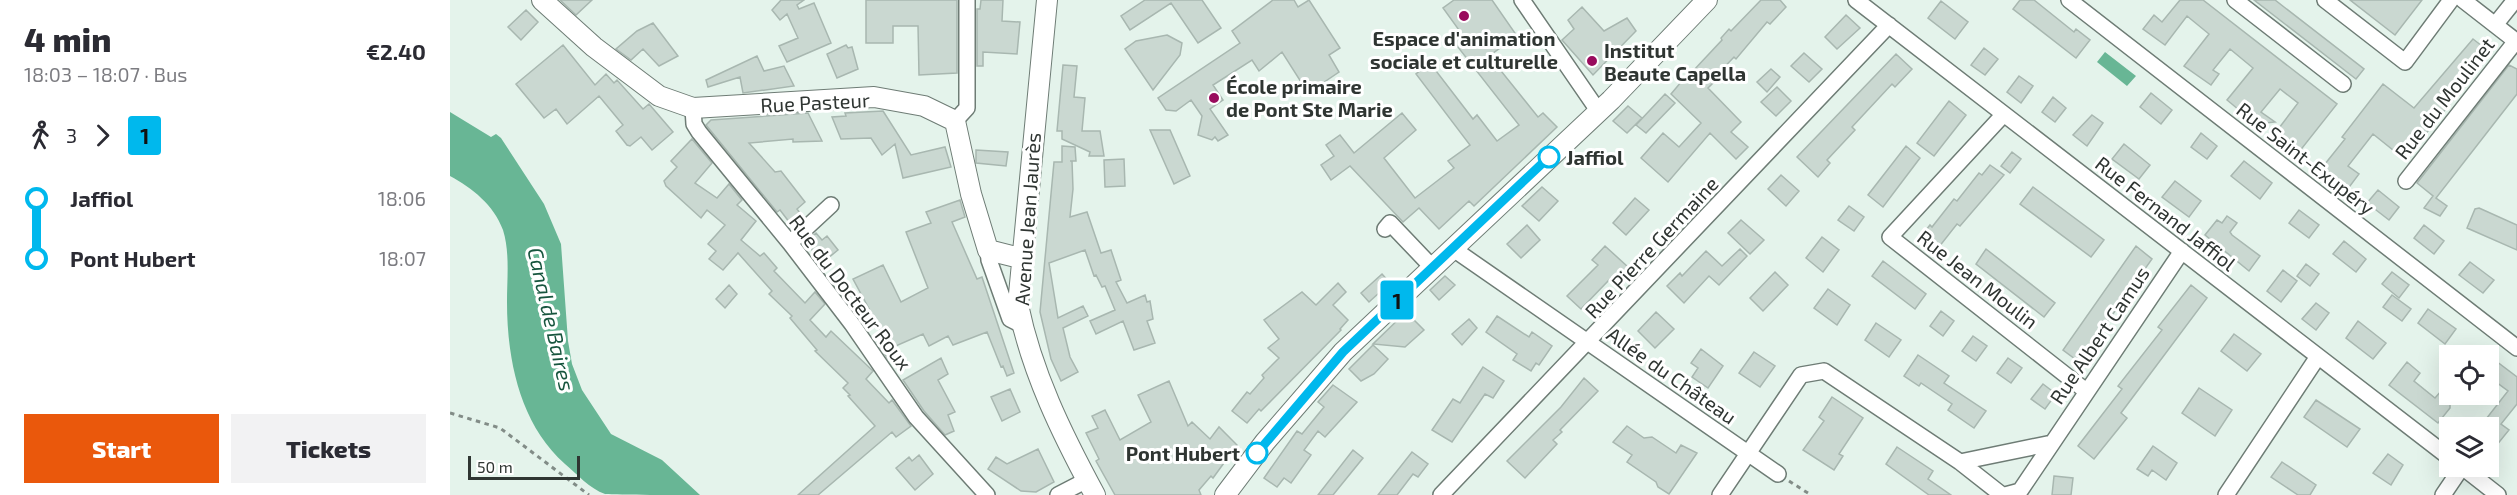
<!DOCTYPE html>
<meta charset="utf-8">
<style>
:root{--surface:#fff;--page:#f2f2f3;--text:#2b2b33;--muted:#7c7c81;--accent:#ea580c}
body{margin:0;font-family:"Exo 2",sans-serif;background:var(--page);color:var(--text);height:100vh;display:flex;flex-direction:column;font-size:22px;white-space:nowrap}
*{box-sizing:border-box;margin:0}
p{font-size:20px;color:var(--muted)}
.icon{flex:none;width:33px;height:33px;fill:none;stroke:currentColor;stroke-width:2;stroke-linecap:round;stroke-linejoin:round}
.map{position:relative;flex:1;overflow:hidden}
.panel{display:flex;flex-direction:column;background:var(--surface);width:450px}
.panel>*{flex:none}
.badge{padding:0 12px;border-radius:4px;font-size:21px;line-height:39px}
.buttons{position:absolute;left:1989px;top:345px;display:grid;gap:12px}
.buttons a{display:grid;place-items:center;width:60px;height:60px;border-radius:0px;background:var(--surface);box-shadow:0 6px 24px #0002;font-size:30px}
.scale{position:absolute;left:18px;bottom:15px;width:112px;box-sizing:border-box;padding-left:6px;border:3px solid #2f3532;border-top:0;font-size:16px;line-height:21px;white-space:nowrap;color:#2f3532;-webkit-text-stroke:4px #fff;paint-order:stroke}
.map>.badge{position:absolute;translate:-50% -50%;box-shadow:0 0 0 3px #fff}
.legs{display:flex;align-items:center;gap:9px;height:66px;padding:0 24px;font-size:20px}
.legs p{margin-inline-start:auto}
.head{display:flex;align-items:center;justify-content:space-between;height:102px;padding:0 24px}
h1{font-size:33px;font-weight:800;line-height:45px}
.primary-button{display:flex;gap:12px;margin-top:auto;padding:12px 24px}
.primary-button a{flex:1;height:69px;border-radius:0px;background:var(--accent);color:#fff;font-size:24px;font-weight:800;line-height:69px;text-align:center}
.primary-button a+a{background:var(--page);color:var(--text)}
ul{padding:0 24px;list-style:none}
li{display:flex;align-items:center;gap:21px;height:60px;font-size:22px}
li i{display:grid;place-items:center;width:9px;height:100%;margin:0 8px;background:currentColor}
li i::after{content:'';width:15px;height:15px;margin:-8px;border:4px solid;border-radius:50%;background:var(--surface)}
li p{margin-inline-start:auto}
li:first-child i{background:linear-gradient(#0000 50%,currentColor 0)}
li:last-child i{background:linear-gradient(currentColor 50%,#0000 0)}
main{display:flex;flex:1;min-height:0}
.map>svg:first-child{display:block}
.water{fill:#68b695}
.building{fill:#cad8d1;stroke:#a8b7b0;stroke-width:1.5}
.lines{fill:none;stroke-linecap:round;stroke-linejoin:round}
.minor-casing{stroke:#6e7c75;stroke-width:18}
.major-casing{stroke:#6e7c75;stroke-width:22}
.path{stroke:#828c87;stroke-width:3;stroke-dasharray:4.5 4.5;stroke-linecap:butt}
.minor{stroke:#fff;stroke-width:15}
.major{stroke:#fff;stroke-width:20}
.line-1-casing{stroke:#fff;stroke-width:14}
.line-1{stroke:#00b8ed;stroke-width:9}
.poi-dot{fill:#990b5d;stroke:#fff;stroke-width:2}
.stop-1-dot{fill:#fff;stroke:#00b8ed;stroke-width:3}
.labels{text-anchor:middle;dominant-baseline:central;stroke-width:6;stroke-linejoin:round;paint-order:stroke}
.poi-label{font-size:20px;font-weight:bold;fill:#2f3532;stroke:#fff;text-anchor:start}
.street-label{font-size:20px;fill:#2f3532;stroke:#fff}
.stop-label{font-size:20px;font-weight:bold;fill:#2f3532;stroke:#fff;text-anchor:start}
.water-label{font-size:21px;font-style:italic;fill:#17553e;stroke:#fff}
</style>
<main>
<section class="panel">
<div class="head"><div><h1>4 min</h1><p>18:03 – 18:07 · Bus</p></div><b>€2.40</b></div>
<div class="legs"><svg class="icon" aria-label="walk" viewBox="0 0 24 24"><circle cx="13" cy="4" r="2"/><path d="M13 8l-2 6 4 7M11 14l-3 7M7 12l3-4h3l4 4"/></svg>3<svg class="icon" aria-label="forward" viewBox="0 0 24 24"><path d="M9 5l7 7-7 7"/></svg><b class="badge" style="background:#00b8ed;color:#111">1</b></div>
<ul>
<li><i style="color:#00b8ed"></i><b>Jaffiol</b><p>18:06</p></li>
<li><i style="color:#00b8ed"></i><b>Pont Hubert</b><p>18:07</p></li>
</ul>
<div class="primary-button"><a>Start</a><a>Tickets</a></div>
</section>
<div class="map">
<svg width="2067" height="495" viewBox="0 0 2067 495">
<rect width="100%" height="100%" fill="#e4f3eb"/>
<path class="water" d="M1655 52 1686 76 1677 86 1647 62Z
M0 112 41 137 46 134 51 138 94 204 111 244 118 341 122 364 132 390 161 434 212 460 250 495C233 495 166 495 155 494 140 489 127 474 115 464 70 424 57 360 57 302 57 279 60 252 53 230 44 205 22 188 0 176Z"/>
<path class="building" d="M110 0H142L126 15Z
M331 0H354L347 5 349 9 364 3 381 43 337 62 329 46 348 38 337 14 330 20 322 10Z
M416 0H507V73L469 75 468 26H443V43H416Z
M531 0H553L552 21 570 22 567 54 533 52V66H527V9H530Z
M695 0H752L771 28 748 43 721 3 680 30 671 16Z
M823 0H844L848 7 859 0 890 48 879 55 889 72 858 93 832 52 809 71 802 60 763 85 773 100 760 109 778 135 768 141 765 137 762 140 748 135 752 116 741 100 726 111 716 110 708 98 790 43 782 31Z
M1004 0H1042L1067 36 1039 56 1088 117 1093 113 1107 127 1024 206 1019 201 989 229 969 208 953 222 900 166 881 180 871 165 884 156 876 145 890 135 904 153 952 113 966 130 934 158 965 198 1004 168 998 161 1020 145 966 74 980 63 1023 119 1027 115 1047 141 1069 125 1000 37 1009 30 993 8Z
M1311 0H1330L1336 7 1320 24 1317 22 1286 59 1284 57 1263 79 1265 81 1258 88 1291 122 1281 132 1298 147 1286 159 1260 133 1218 182 1191 158 1213 133 1229 147 1251 123 1221 94 1242 69 1243 71 1272 40 1271 38 1279 29 1281 31Z
M1570 0H1584L1624 32 1626 29 1640 40 1626 58 1563 9Z
M1730 0H1753L1887 104 1849 152 1826 132 1848 103 1830 89 1811 112 1825 122 1806 124 1777 100 1803 68 1780 49 1763 70 1769 74 1761 85 1734 66 1759 34 1737 16 1715 45 1693 29 1704 15 1712 22Z
M1804 0H1825L1914 69 1906 79Z
M1900 0H1972L1945 35Z
M1491 1 1518 22 1505 39 1478 18Z
M1132 7 1154 31 1177 18 1186 31 1143 75 1112 40 1124 29 1118 20Z
M76 10 88 22 71 40 58 27Z
M1396 15 1410 28 1387 49 1375 37Z
M203 23 228 56 209 66 193 49 181 60 166 49 187 31Z
M717 35 732 43 730 55 703 90 675 49 686 41Z
M2023 39 2041 53 1961 152 1953 158 1923 134 1898 166 1909 174 1897 190 1871 169 1895 139 1892 137 1933 84 1964 108Z
M113 45 145 85 156 74 164 83 167 80 193 109 199 104 223 132 202 150 191 137 180 146 177 145 166 131 173 125 149 96 117 124 106 109 94 118 66 84Z
M396 45 398 48 402 47 408 69 387 78 377 54Z
M1534 48 1548 59 1535 75 1521 65Z
M1354 53 1372 69 1359 82 1341 66Z
M1446 54 1462 69 1445 87 1442 84 1402 127 1405 130 1377 160 1380 163 1368 177 1347 157Z
M307 56 314 71 334 66 344 86 293 93 290 77 258 87 256 80Z
M613 65 627 66 624 97 635 98 632 131H650L654 156H639L640 152 612 139V131H607Z
M2059 65 2067 69V94L1986 198 1997 206 1990 216 1974 208 1983 196 1967 183Z
M1321 69 1330 77 1317 92 1307 82Z
M1569 76 1583 86 1571 103 1557 92Z
M1327 87 1341 101 1326 116 1311 102Z
M1701 93 1722 110 1711 124 1690 107Z
M1215 94 1225 103 1196 133 1186 125Z
M1603 97 1616 108 1605 122 1592 112Z
M1499 101 1516 115 1484 156 1467 143Z
M1178 106 1192 118 1177 133 1163 121Z
M433 111 461 155 495 147 501 167 453 178 445 144 432 155 421 138 391 139 382 117 396 116 395 113Z
M358 113 372 141 343 142V139L299 143 325 172 331 171 355 202 347 209 353 217 343 227 330 210 327 212 256 125 261 120Z
M1642 115 1653 123 1637 146 1623 135Z
M700 130H720L740 176 724 184Z
M1751 133 1767 146 1757 159 1741 147Z
M242 139 262 163 245 183 267 198 279 184 292 200 287 205 306 221 291 240 310 256 314 253 327 268 324 271 355 303 365 292 375 304 360 320 376 337 381 331 423 371 416 379 439 403 442 400 461 426 446 437 442 432 368 495H348L425 426 398 396 400 395 393 388 398 383 365 351 367 350 340 318 342 316 319 294 322 291 288 253 273 270 259 259 266 251 258 244 275 225 257 210 251 218 216 186 214 181 227 167 221 161Z
M1674 144 1700 165 1689 179 1662 159Z
M612 146 625 147 626 161H620H622L623 189 620 217 637 212 651 253 661 250 671 280 666 282 677 303 695 295 697 302 700 301 703 319 697 321 705 343 684 350 673 321 646 334 640 321 665 310 655 286 652 287 646 275 644 276 635 250 599 263 608 318 633 306 638 316 613 328 620 357 628 372 611 381 601 359 590 312 604 162H612Z
M1456 146 1470 158 1433 207 1418 195Z
M526 150 558 152 556 166 526 163Z
M1562 152 1571 159 1560 173 1551 166Z
M674 159 675 186 655 187 654 160Z
M1794 161 1822 183 1810 199 1781 176Z
M1540 165 1554 175 1510 226 1507 224 1485 252 1469 239 1480 225 1482 227 1504 199 1507 201 1529 173 1532 175Z
M1331 175 1349 191 1336 206 1318 189Z
M1725 181 1751 201 1739 217 1712 197Z
M1092 187 1108 201 1089 221 1072 206Z
M1583 187 1654 240 1641 257 1570 204Z
M1928 190 1949 207 1939 220 1917 203Z
M1185 198 1199 210 1176 235 1163 223Z
M510 200 515 217 502 222 527 279 532 277 564 373 557 376 553 366 551 367 537 332 503 345 498 336 479 346 473 334 441 348 445 353 438 359 429 345 437 342 403 279 433 265 451 302 478 288 456 232 481 223 476 212Z
M1399 206 1414 217 1404 231 1388 220Z
M2029 208 2067 225V250L2017 228 2025 209Z
M1849 210 1869 225 1859 238 1839 223Z
M1777 216 1787 223 1780 232 1782 235 1810 256 1799 271 1755 235 1767 220 1772 223Z
M1291 220 1314 240 1300 254 1278 233Z
M1077 225 1090 240 1071 258 1057 244Z
M1974 225 1994 241 1984 254 1964 238Z
M366 233 372 240 377 236 388 250 372 263 356 242Z
M1372 237 1389 250 1373 272 1356 258Z
M1894 241 1916 259 1906 272 1883 254Z
M1155 246 1178 267 1164 282 1161 278 1131 309 1117 296 1148 265 1142 260Z
M1686 246 1702 259 1629 362 1613 350Z
M1290 249 1297 256 1269 285 1259 276 1234 303 1217 286 1230 273 1232 276 1256 251 1272 266Z
M1536 249 1605 303 1594 317 1526 264Z
M1433 261 1476 294 1465 309 1422 276Z
M2020 262 2044 280 2033 293 2009 275Z
M1856 264 1869 274 1860 286 1847 276Z
M1833 270 1847 281 1831 302 1817 291Z
M1325 272 1338 285 1313 311 1300 298Z
M1942 272 1959 285 1949 298 1932 284Z
M932 274 940 283 919 302 911 293Z
M995 276 1005 285 989 300 980 290Z
M888 283 896 292 883 305 898 320 890 329 891 330 811 411 809 409 797 423 782 411 797 392 800 394 814 378 812 375 829 358 818 348 829 339 814 320 852 292 866 305Z
M279 285 287 294 275 308 266 299Z
M1741 285 1757 298 1671 413 1677 418 1644 459 1628 446 1672 389 1668 386 1712 330 1708 327Z
M1378 289 1400 305 1387 325 1364 308Z
M1942 295 1961 309 1952 321 1933 307Z
M1866 303 1879 313 1866 330 1852 319Z
M1978 309 2006 329 1995 344 1968 323Z
M1491 311 1504 321 1493 336 1480 326Z
M956 312 974 330 955 347 923 344Z
M1206 312 1224 329 1205 348 1188 331Z
M1047 316 1079 337 1082 332 1102 346 1089 365 1086 363 1081 371 1063 360 1067 354 1036 332Z
M1019 319 1027 328 1012 345 1002 334Z
M1908 321 1936 343 1923 359 1896 338Z
M1426 323 1451 340 1439 357 1415 340Z
M1784 334 1811 354 1797 371 1771 351Z
M1523 336 1537 346 1526 361 1512 351Z
M923 345 938 359 924 374 911 381 899 369Z
M1251 349 1273 366 1258 388 1242 377 1248 368 1241 363Z
M1304 352 1325 366 1310 387 1289 373Z
M1468 355 1499 376 1494 383 1536 411 1524 428 1498 410 1502 404 1471 383 1469 386 1454 376Z
M2038 355 2067 377V404L2051 424 2059 430 2046 446 2038 440V428H2029L2058 391 2038 376Z
M491 358 498 374 488 380 505 412 498 415 504 431 495 435 474 411 453 380Z
M1558 358 1572 368 1561 383 1547 373Z
M1957 362 1970 373 1964 381 1985 398 1992 390 2000 395V408L1988 423 1939 385Z
M1033 367 1054 381 1043 398 1035 394 1002 442 982 430 1003 399 1010 403Z
M1134 378 1148 391 1110 430 1112 432 1103 440 1107 444 1075 478 1057 461 1111 407Z
M719 381 738 426 742 422 760 439 769 427 787 445 763 478 761 476 749 490 751 495H665L646 461 649 459 636 433 648 428 642 416 655 410 670 440 701 422 688 395Z
M1593 384 1606 394 1595 409 1581 399Z
M883 385 907 402 875 437 868 431 854 450 861 455 841 483 834 478 827 487 814 478 847 431 852 434 874 407 868 402Z
M1749 388 1782 410 1765 436 1732 413Z
M560 389 570 412 552 421 541 397Z
M1382 397 1413 418 1389 454 1393 456 1384 470 1353 450 1374 421 1369 417Z
M1866 400 1910 429 1897 447 1854 417Z
M1177 426 1194 438 1202 437 1226 453 1231 445 1247 453 1219 494 1208 487 1206 482 1177 462 1182 455 1163 442Z
M1703 446 1727 463 1716 480 1702 470 1698 476 1687 469Z
M1447 447 1483 471 1478 479 1501 495H1479L1436 464Z
M588 449 604 482 586 492 571 491 538 469 546 457 557 464Z
M903 450 913 458 883 495H868Z
M962 452 978 464 968 477 963 474 947 495H928Z
M1938 454 1953 465 1941 485 1923 473Z
M469 455 483 474 465 490 446 468 459 457 462 461Z
M1832 462 1866 485 1860 495H1848L1821 477Z
M1604 476 1623 478 1621 495H1602Z"/>
<g class="lines">
<g class="minor-casing">
<path id="minor" d="M1072 0 1149 112
M1406 0 2000 458
M1619 0 2067 348
M1785 0 1893 84
M1875 0 1955 62 2001 0
M2013 0 2067 42
M2045 25 2065 0
M243 108 244 124 249 132 340 243 402 324 466 417 537 495
M1554 114 1440 237 1636 391
M505 121 517 108V0
M1956 181 2066 41
M935 229 940 223 982 267
M340 243 381 205
M1002 248 1328 474
M538 250 539 260 560 319 572 325
M1510 462 1602 443
M2011 466 2048 495
M608 495 637 480
M991 495 1439 25
M1270 495 1351 375 1374 371 1510 462 1552 495
M1555 495 1570 491 1732 251
M1776 495 1867 358
M1993 495 2012 467"/>
</g>
<g class="major-casing">
<path id="major" d="M92 0 144 47 209 96 243 108 424 97 474 106 505 121 521 194 538 250 570 258
M597 0 568 305C582 373 612 434 645 495
M775 495 815 442 893 352 1161 100 1257 0"/>
</g>
<path class="path" d="M0 413 50 428 139 495
M1339 481 1361 495"/>
<use href="#minor" class="minor"/>
<use href="#major" class="major"/>
</g>
<g class="lines">
<g class="line-1-casing">
<path id="line-1" d="M807 453 893 352 1099 157"/>
</g>
<use href="#line-1" class="line-1"/>
</g>
<g class="poi-dot">
<circle cx="1014" cy="16" r="6"/>
<circle cx="1142" cy="61" r="6"/>
<circle cx="764" cy="98" r="6"/>
</g>
<g class="stop-1-dot">
<circle cx="1099" cy="157" r="10"/>
<circle cx="807" cy="453" r="10"/>
</g>
<g class="labels">
<g class="poi-label">
<text x="1014" y="38" text-anchor="middle">Espace d'animation<tspan x="1014" dy="23">sociale et culturelle</tspan></text>
<text x="1154" y="50">Institut<tspan x="1154" dy="23">Beaute Capella</tspan></text>
<text x="776" y="86">École primaire<tspan x="776" dy="23">de Pont Ste Marie</tspan></text>
</g>
<g class="street-label">
<text transform="translate(1994 98) rotate(-52)">Rue du Moulinet</text>
<text transform="translate(365 102) rotate(-3)">Rue Pasteur</text>
<text transform="translate(1856 158) rotate(38)">Rue Saint-Exupéry</text>
<text transform="translate(1716 213) rotate(38)">Rue Fernand Jaffiol</text>
<text transform="translate(577 219) rotate(-86)">Avenue Jean Jaurès</text>
<text transform="translate(1201 247) rotate(-47)">Rue Pierre Germaine</text>
<text transform="translate(1528 279) rotate(38)">Rue Jean Moulin</text>
<text transform="translate(401 292) rotate(53)">Rue du Docteur Roux</text>
<text transform="translate(1649 335) rotate(-56)">Rue Albert Camus</text>
<text transform="translate(1222 375) rotate(35)">Allée du Château</text>
</g>
<g class="stop-label">
<text x="1116" y="157">Jaffiol</text>
<text x="790" y="453" text-anchor="end">Pont Hubert</text>
</g>
<g class="water-label">
<text transform="translate(102 319) rotate(77)">Canal de Baires</text>
</g>
</g>
</svg>
<div class="buttons">
<a><svg class="icon" aria-label="locate" viewBox="0 0 24 24"><circle cx="12" cy="12" r="6"/><path d="M12 2v4M12 18v4M2 12h4M18 12h4"/></svg></a>
<a><svg class="icon" aria-label="layers" viewBox="0 0 24 24"><path d="M12 4l9 5-9 5-9-5zM3 14l9 5 9-5"/></svg></a>
</div>
<div class="scale">50 m</div>
<b class="badge" style="left:947px;top:300px;background:#00b8ed;color:#111">1</b>
</div>
</main>
